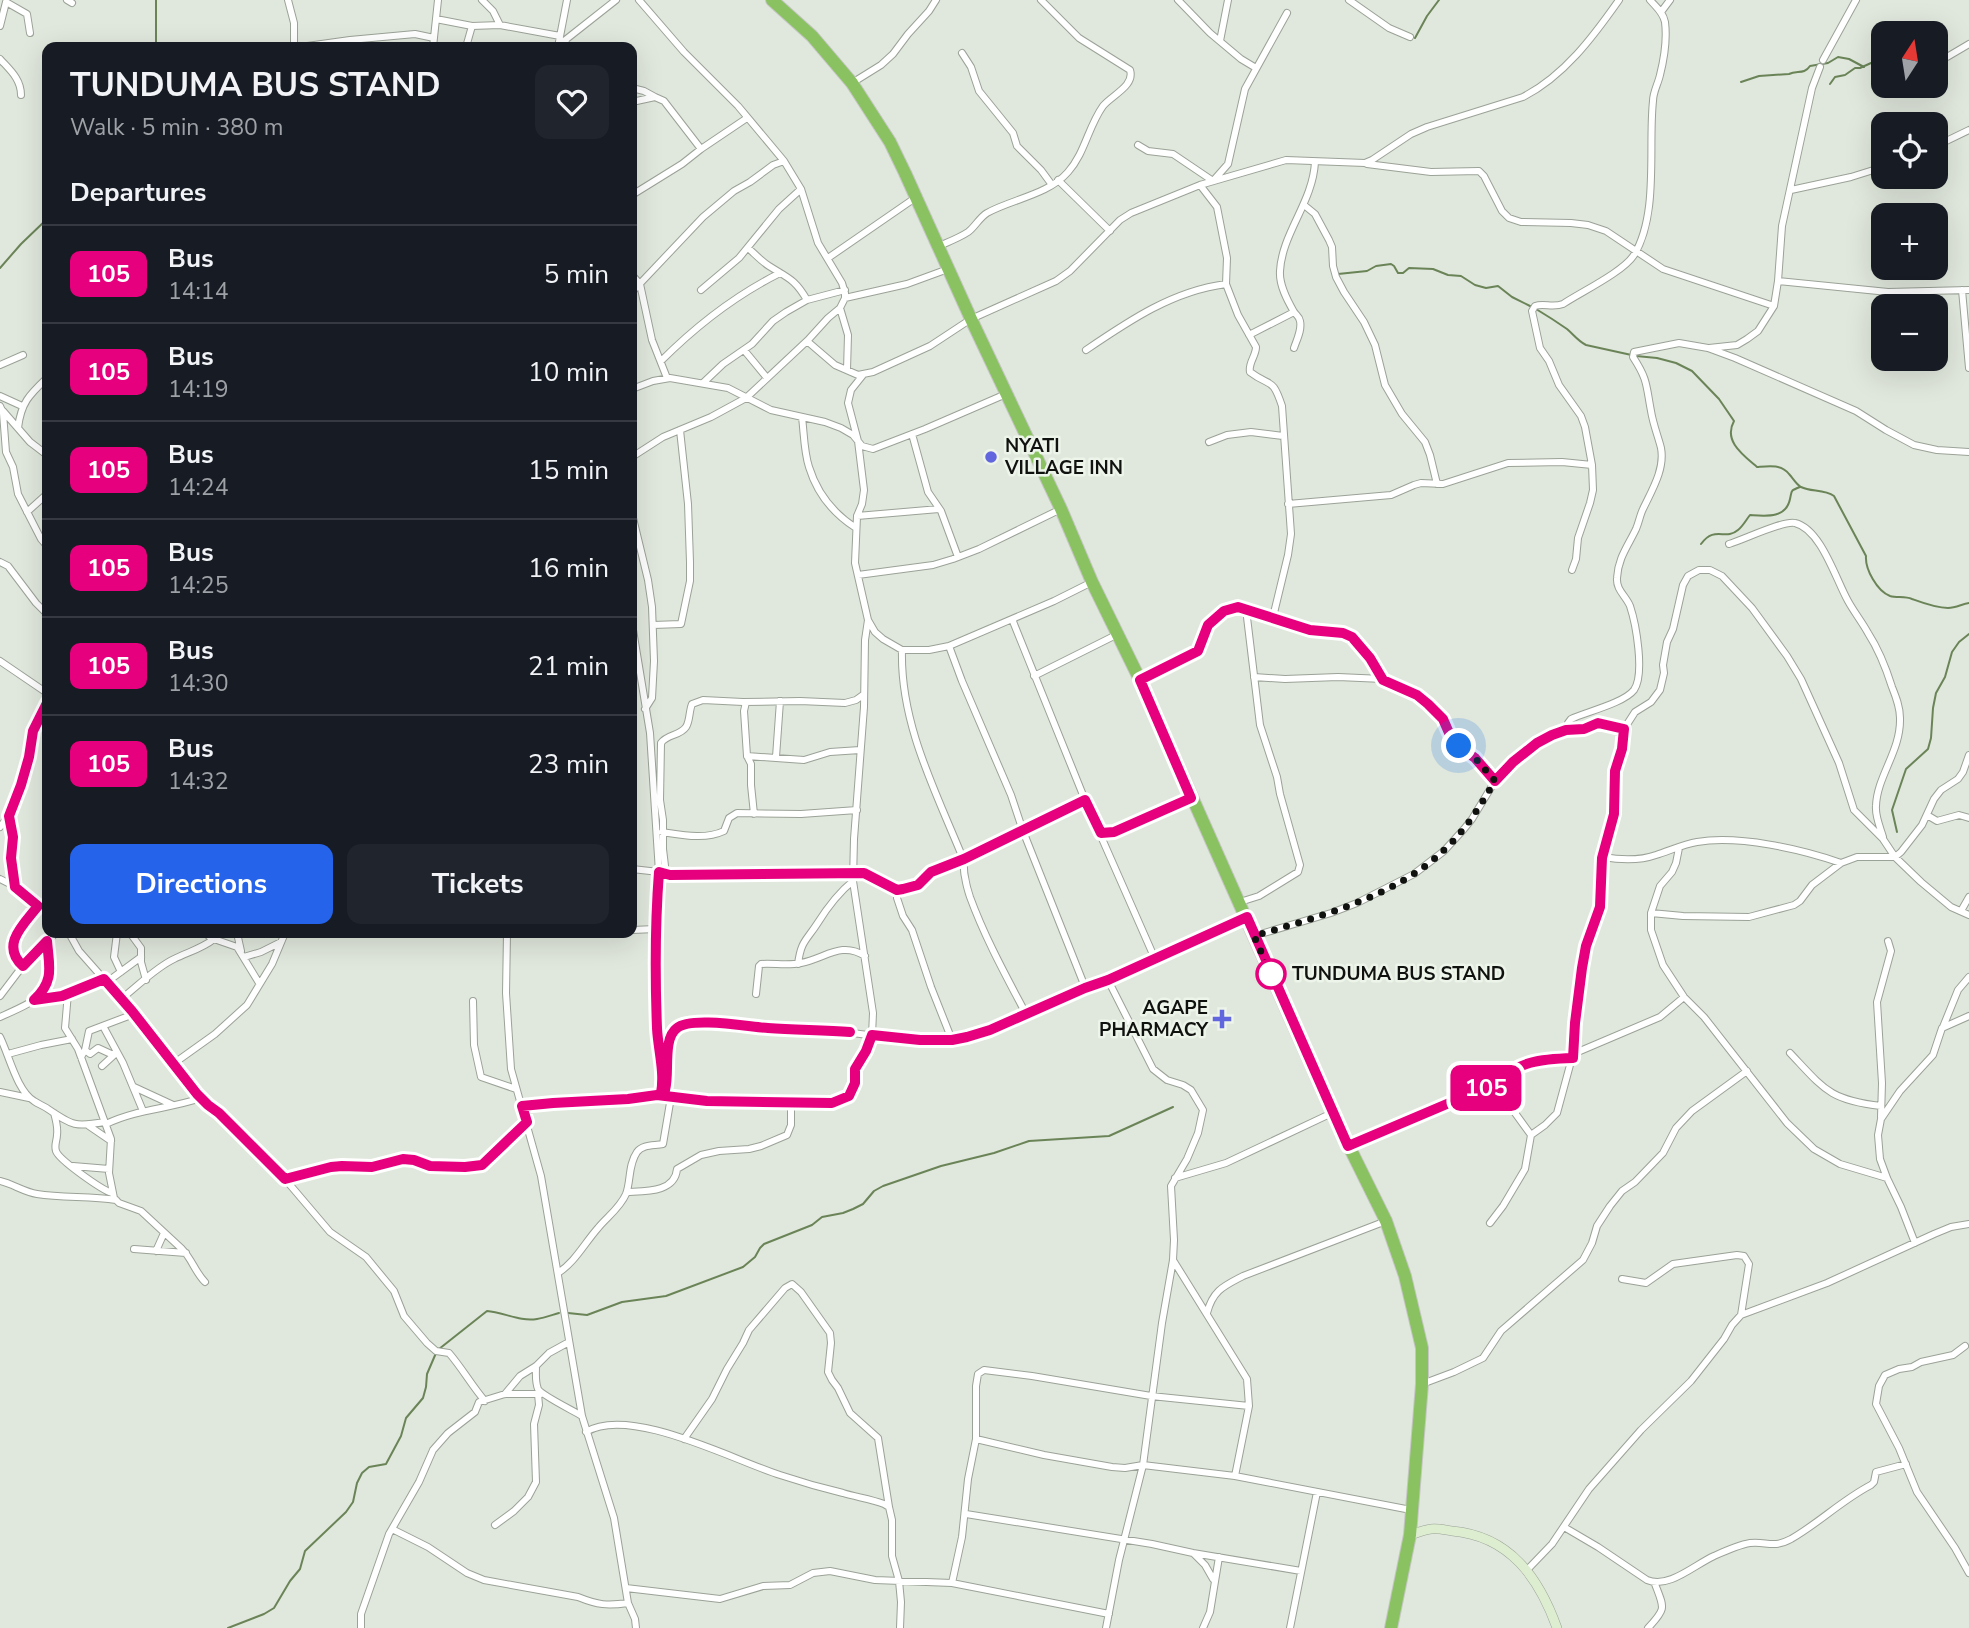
<!DOCTYPE html>
<meta charset="utf-8">
<style>
:root{--surface:#171b24;--page:#20242c;--text:#f1f3f6;--muted:#9ea1a6;--line:#363941;--accent:#2563eb}
body{margin:0;font-family:"Nunito Sans",sans-serif;background:var(--page);color:var(--text);height:100vh;display:flex;flex-direction:column;font-size:26px;white-space:nowrap}
*{box-sizing:border-box;margin:0}
p{font-size:23px;color:var(--muted)}
.icon{flex:none;width:38px;height:38px;fill:none;stroke:currentColor;stroke-width:2;stroke-linecap:round;stroke-linejoin:round}
.map{position:relative;flex:1;overflow:hidden}
.drawer{position:absolute;left:42px;top:42px;width:595px;height:896px;display:flex;flex-direction:column;background:var(--surface);border-radius:14px;box-shadow:0 7px 28px #0002}
.drawer>*{flex:none}
.badge{padding:0 14px;border-radius:10px;font-size:24px;line-height:46px}
.needle{width:46px;rotate:12deg}
.buttons{position:absolute;left:1871px;top:21px;display:grid;gap:14px}
.buttons a{display:grid;place-items:center;width:77px;height:77px;border-radius:14px;background:var(--surface);box-shadow:0 7px 28px #0002;font-size:35px}
.you{position:absolute;width:35px;height:35px;margin:-18px;border:5px solid #fff;border-radius:50%;background:#1a73e8;box-shadow:0 0 0 10px #1a73e833}
.map>.badge{position:absolute;translate:-50% -50%;box-shadow:0 0 0 4px #fff}
h2{padding:0 28px;font-size:26px;line-height:63px}
.round{display:grid;place-items:center;flex:none;width:74px;height:74px;border-radius:14px;background:var(--page)}
.summary{display:flex;align-items:center;justify-content:space-between;height:119px;padding:0 28px}
h1{font-size:33px;font-weight:700;line-height:52px}
.primary-button{display:flex;gap:14px;margin-top:auto;padding:14px 28px}
.primary-button a{flex:1;height:80px;border-radius:14px;background:var(--accent);color:#fff;font-size:28px;font-weight:700;line-height:80px;text-align:center}
.primary-button a+a{background:var(--page);color:var(--text)}
ul{padding:0;list-style:none}
li{display:flex;align-items:center;gap:21px;height:98px;padding:0 28px;border-top:2px solid var(--line)}
li div{flex:1}
li b{display:block;font-size:26px}
li em{font-style:normal}
li .badge{min-width:77px;font-weight:700;text-align:center}
.map>svg:first-child{display:block}
.lines{fill:none;stroke-linecap:round;stroke-linejoin:round}
.stream{stroke:#6a8458;stroke-width:2}
.street-casing{stroke:#9ba297;stroke-width:8}
.secondary-casing{stroke:#9ba297;stroke-width:10}
.highway-casing{stroke:#c6c6c5;stroke-width:14}
.street{stroke:#fff;stroke-width:6}
.secondary{stroke:#dcedd0;stroke-width:9}
.highway{stroke:#8ac262;stroke-width:12}
.line-casing{stroke:#fff;stroke-width:16}
.line{stroke:#e6007e;stroke-width:10}
.walk{stroke:#10120f;stroke-width:7;stroke-dasharray:0 12.6}
.poi-dot{fill:#6266de;stroke:#edf4e9;stroke-width:2.5}
.stop-dot{fill:#fff;stroke:#e6007e;stroke-width:3.5}
.labels{text-anchor:middle;dominant-baseline:central;stroke-width:5;stroke-linejoin:round;paint-order:stroke}
.poi-label{font-size:19px;font-weight:bold;fill:#10120f;stroke:#edf4e9;text-anchor:start}
.stop-label{font-size:19px;font-weight:bold;fill:#10120f;stroke:#edf4e9;text-anchor:start}
</style>
<div class="map">
<svg width="1969" height="1628" viewBox="0 0 1969 1628">
<rect width="100%" height="100%" fill="#e0e7dc"/>
<g class="lines">
<path class="stream" d="M156 0V47
M1415 38 1427 16 1439 0
M1741 82 1759 76 1789 74C1797 70 1804 75 1810 66L1828 63 1838 57 1849 59 1864 67
M1830 84 1835 77 1845 75 1855 68H1860L1871 63
M0 268 21 244 47 219
M1338 274 1367 271 1376 266 1391 264 1394 266 1398 273H1403L1409 268 1433 269 1448 275 1461 276 1475 285 1486 288 1498 286 1512 297 1530 306
M1536 309C1546 315 1557 322 1567 329 1573 334 1578 341 1586 345L1636 356 1657 358 1676 363 1692 371 1719 399 1734 421C1723 441 1743 455 1757 467 1769 466 1781 464 1789 474 1793 478 1796 484 1801 487 1811 492 1824 489 1834 496L1866 556C1865 569 1877 591 1890 596 1897 598 1905 596 1912 599 1923 603 1936 608 1948 608 1956 608 1962 604 1969 603
M1701 544C1715 525 1725 541 1738 530 1743 526 1746 520 1750 515 1765 516 1786 519 1790 499 1792 490 1790 491 1800 487
M1897 832 1892 810 1906 769 1928 749 1931 738 1933 708 1936 693 1945 677 1952 652 1959 642 1969 634
M568 1313 587 1315 622 1302 666 1296 743 1267 755 1257 760 1248 764 1244 812 1225 822 1217 843 1213 853 1209 863 1204 874 1191 883 1186 941 1166 994 1153 1029 1141 1109 1136 1173 1107
M439 1349 487 1311C503 1312 520 1322 537 1319 544 1318 552 1315 559 1313
M228 1628 264 1614 274 1608 290 1581 300 1569 305 1551 346 1512 353 1502 357 1483 362 1473 369 1467 386 1464 401 1436 406 1418 423 1398 426 1387 427 1374 436 1353"/>
<g class="street-casing">
<path id="street" d="M67 0 72 3
M288 0 294 23V47
M482 0 493 11 500 25
M1178 0 1210 33 1241 59 1256 68
M1349 0 1389 28 1410 37
M6 2 27 14 30 33
M1661 12 1670 0
M436 19 472 26 500 25 560 36
M0 26 6 2
M561 40 572 47
M564 41 616 0
M1220 41 1228 0
M300 47 350 40 415 34 434 38
M433 47 438 0
M466 47 472 26
M558 47 567 0
M962 53 971 67 979 91 1013 133 1017 146 1041 170 1052 185
M0 59C10 70 21 79 21 95
M1936 59 1947 57 1969 44
M1823 60 1856 0
M852 83 881 65 893 54 908 34 929 11 936 0
M632 88 644 91 655 97
M632 102 655 97 664 101 701 149
M1138 145 1148 151 1173 154 1213 181 1228 164 1245 89 1287 13
M1936 146 1969 130
M1367 164 1431 172 1479 171 1484 176 1502 211 1509 218 1521 222 1571 223 1588 225 1606 231 1663 269 1774 306
M1058 180 1110 231
M1200 185 1217 207 1227 258 1226 284 1238 315 1256 347C1256 356 1248 363 1250 372 1271 388 1272 376 1282 406L1291 534 1288 555 1273 617
M1791 190 1851 177 1883 167
M632 195 682 164 701 149 747 118
M1304 205 1315 214 1329 240 1332 247 1333 266 1336 277 1344 292 1364 322 1375 345 1385 385 1402 414 1425 442 1430 455 1437 484
M939 246C948 242 959 238 968 232 975 227 979 218 987 213 1012 199 1048 195 1068 172 1085 153 1088 127 1103 106 1112 95 1135 86 1130 70L1079 38 1041 0
M748 248C755 254 761 261 769 266 788 278 795 279 807 300
M828 258 915 198
M632 275 640 284 652 340 667 378
M1778 281 1888 292 1969 290
M701 290 739 258 779 209 801 189
M1962 290 1969 368
M632 292 703 217 734 191 750 182 773 165 784 161
M845 298 907 284 948 269
M840 308 848 335 847 370
M1249 335 1294 312
M807 341 835 365 858 375 873 372 930 346 971 319 1056 281 1070 271 1120 220 1131 213 1200 185 1286 160 1365 163 1372 160 1411 134 1427 127 1523 97C1564 76 1593 37 1619 0
M1294 348C1297 339 1302 330 1300 321 1299 316 1297 316 1294 312 1287 300 1279 285 1280 271 1282 233 1313 202 1315 162
M1709 348 1737 345 1747 339 1758 331 1774 306 1778 281 1782 226 1812 88 1820 67
M744 350 767 378
M1086 350C1130 320 1173 291 1226 284
M661 361C696 326 736 295 780 273
M0 365 23 355
M863 375 851 390 848 403 858 441 864 490 862 504 857 516 855 563 868 620 875 632 883 639 902 650H929L949 646 1054 601 1092 582
M703 383 723 364 752 344 773 321 786 312 807 300 845 290
M632 389 653 381 670 378 728 388 771 410 825 422 841 428 853 435 862 446 873 449 925 429 1006 394
M0 396 22 406
M0 406 3 413 6 452 13 467 18 494 41 539 47 546
M3 411 30 442 47 455
M802 417C804 433 804 452 809 467 817 493 834 514 856 528
M18 428C21 403 29 395 47 378
M912 434 928 492 941 511 958 557
M1209 442 1227 435 1251 432 1283 436
M632 457 663 437 711 417 746 398 808 340 828 318 840 308 845 298V293L842 283 818 243 801 189 784 161 738 106 684 52 639 0
M1288 504 1391 495 1414 485 1421 483 1443 484 1508 463 1562 462 1592 465
M27 512 47 494
M632 514 648 580 652 607 654 661 652 698 645 709
M857 516 939 509
M1729 544C1743 540 1784 520 1795 523 1821 529 1836 580 1848 601 1854 612 1862 622 1868 633 1879 650 1886 668 1892 687 1896 697 1900 707 1900 718 1901 751 1877 776 1876 806 1875 816 1880 827 1883 837
M0 562 8 566 36 603 47 614
M1572 570 1576 559 1578 538 1590 503 1593 490 1592 465 1585 427 1581 416 1559 385 1549 361 1540 348 1532 311 1535 306C1544 303 1553 308 1563 304 1581 292 1623 272 1634 255 1659 214 1648 147 1653 101 1653 92 1658 84 1660 75 1664 59 1667 38 1665 22 1663 12 1656 7 1650 0
M858 575 933 565 953 559 979 549 1061 509
M1012 619 1085 800 1155 959
M653 625 681 624 690 581V562L688 504 680 430
M949 646 962 681 1011 795 1023 831 1085 987
M902 650C900 723 935 790 962 856 965 862 963 870 965 877 966 884 968 891 970 897 985 938 1006 976 1026 1014
M0 661 47 693
M1034 676 1118 634
M1254 677 1285 679 1338 677 1383 679 1399 686 1417 695 1440 715 1447 724 1450 738 1453 742 1475 758 1495 781
M1140 680 1198 651C1209 634 1203 620 1229 609 1247 602 1291 626 1312 630 1324 633 1339 630 1350 636 1364 645 1374 665 1383 679
M746 702 744 711 747 756 751 764V785L754 814
M1566 730 1568 723 1571 719C1586 712 1624 703 1634 690 1645 674 1636 624 1630 606 1626 596 1616 590 1617 578 1618 558 1628 546 1636 529 1639 522 1640 515 1643 509 1652 490 1665 469 1661 448 1658 436 1653 424 1651 411 1646 385 1648 380 1633 357L1634 352 1679 343 1708 348 1735 358 1856 411 1886 430 1914 445 1937 450 1969 452
M747 756 804 760 830 752 860 750
M776 757 780 701
M1927 815 1937 821 1959 815 1969 818
M9 816 13 837 11 858 15 887
M0 827C31 792 23 741 47 703
M662 832C682 835 705 840 724 831L729 818 737 813 801 814 857 810
M1101 833 1114 832 1191 798
M1679 848 1676 863 1672 872 1660 886 1651 913V930L1663 965 1684 997 1704 1017 1787 1123 1814 1149 1840 1164 1887 1178
M1603 857C1620 860 1639 861 1656 855 1669 851 1684 844 1697 842 1739 835 1801 849 1841 863
M632 869 659 872 670 875 864 873 897 889H903L918 885 931 872 964 859 1085 800
M666 874 663 849V820L660 800 661 743C667 734 680 736 686 727 690 721 689 711 692 704L703 700 743 702 800 701 845 703 856 700 863 695
M0 879 14 886 47 913
M897 889V898L903 916 912 930 931 987 952 1040
M1240 902 1259 896 1298 872 1300 865 1280 794 1277 777 1260 725 1246 609
M1961 911 1969 897
M1651 913 1683 916 1749 917 1794 905 1800 901 1812 885 1841 863 1857 857H1895L1901 852 1922 825 1934 799 1941 790 1958 779 1963 772 1969 755
M632 930 656 929
M69 933 79 951 132 1011 197 1094 208 1105 219 1113 285 1179 330 1232 366 1257 394 1291 404 1316 427 1343 436 1351 449 1353C462 1368 472 1386 485 1401
M117 933 114 957 121 972
M130 933 141 948V962L146 980
M205 933 211 938 237 947 259 983
M237 933 241 951
M507 933 506 993 511 1069 541 1176 582 1416 614 1518 628 1603 635 1619 636 1628
M512 933C528 934 542 933 557 933 569 933 580 935 591 933
M1254 936 1331 913 1357 903 1414 874 1444 851 1464 829 1472 819 1495 781 1513 762 1537 743 1552 735 1566 730 1584 729 1598 723 1624 729 1635 712 1651 702 1660 690 1664 673 1663 665 1667 642 1673 629 1683 585 1688 576 1699 570H1710L1722 576 1752 608 1787 656 1801 679 1839 763 1854 810 1883 839 1895 857 1921 882 1951 907 1969 915
M244 957 261 952 281 942
M798 964C801 941 806 941 817 924 827 908 838 893 853 881
M23 966C0 945 23 925 38 906
M107 982 141 957
M68 993 65 1028 78 1049 111 1139 109 1173 114 1198 119 1203 141 1211 182 1249C192 1259 195 1272 205 1282
M756 994 759 966 761 964C774 963 788 966 801 963 826 958 841 941 865 956
M0 996 28 959 56 933
M121 999C138 986 155 968 174 959 188 952 201 949 214 939
M36 1000 62 996 104 979
M473 1001 474 1045 481 1077 516 1089
M0 1017C48 996 51 993 47 941
M103 1026 123 1063 143 1111
M1943 1027 1958 990 1969 977
M0 1037C9 1055 17 1091 34 1101 38 1104 44 1106 48 1109 73 1126 75 1127 105 1122
M85 1050 90 1054 98 1048 111 1054H118
M1790 1053C1824 1089 1829 1100 1881 1106
M8 1054 41 1045 72 1039
M1573 1054 1660 1017 1684 997
M81 1057 85 1050 89 1031 134 1014
M173 1064 215 1034 247 1005 272 964 285 933
M102 1066 114 1055
M1494 1084 1531 1135
M134 1087 173 1105
M0 1092 29 1098
M661 1093 665 1090C670 1073 663 1040 677 1028 690 1016 767 1028 788 1029 809 1030 831 1030 852 1033 890 1037 931 1046 969 1037 985 1033 999 1026 1014 1019 1045 1006 1075 990 1108 980L1247 917
M657 1095 707 1101 798 1104 839 1102 849 1096 852 1090 855 1083V1069L866 1051 872 1035 873 1013 853 881 854 839 864 707 865 640 868 620
M522 1106 553 1103 628 1099 661 1093 662 1081 657 1036 656 981 659 872 650 733 632 624
M54 1113C56 1120 58 1128 57 1135 57 1140 54 1145 56 1151 59 1160 102 1190 112 1193
M1881 1117 1882 1083 1877 1002 1891 951 1888 941
M106 1124C137 1109 169 1109 201 1098
M89 1126 111 1141
M1348 1146 1494 1084C1519 1061 1540 1059 1572 1058
M73 1166 109 1169
M1175 1178 1226 1163 1332 1113
M285 1179 331 1167 342 1166 371 1167 403 1159 414 1160 430 1166 465 1167 482 1165 527 1123
M0 1181C13 1184 24 1192 37 1194 63 1198 90 1196 116 1200
M627 1192C644 1191 675 1193 677 1169L701 1155 719 1151 749 1149 761 1146 787 1135 791 1125V1104
M1490 1223 1503 1206 1525 1169 1531 1135 1545 1125 1557 1113 1573 1054 1575 1023 1582 968 1586 946 1600 907 1603 857 1614 814 1615 771 1622 749 1625 738 1624 729
M1915 1243 1901 1207 1887 1178 1880 1159 1878 1135 1881 1119 1900 1091 1933 1055 1942 1028 1969 1016
M134 1249 186 1253
M156 1251 164 1233
M1173 1260 1247 1379 1249 1406 1235 1476 1411 1510
M558 1273C575 1262 584 1244 598 1228 607 1217 620 1208 626 1194 631 1181 628 1165 637 1152 643 1144 654 1146 663 1144L671 1097
M1622 1279 1646 1283 1673 1264 1737 1255 1744 1256 1749 1264 1741 1315
M1207 1313C1213 1290 1224 1286 1243 1276L1386 1221
M1965 1346 1953 1355 1921 1362 1912 1367 1899 1369 1885 1375 1879 1386 1876 1404 1899 1448 1917 1492 1955 1548 1969 1573
M536 1366C536 1374 535 1382 538 1389 541 1395 574 1411 582 1416
M1422 1384 1454 1372 1483 1358 1501 1331 1583 1260 1592 1243 1597 1226 1610 1206 1622 1191 1635 1182 1663 1153 1676 1128 1692 1111 1747 1071
M505 1394 520 1376 536 1366 549 1353 569 1342
M586 1432C630 1405 735 1461 780 1475 801 1482 822 1488 843 1493 856 1497 871 1499 884 1504L889 1507 892 1520V1556L899 1581 901 1602 900 1628
M684 1439 712 1399 727 1369 743 1343 749 1330 785 1288 792 1284 801 1292 830 1333 831 1343 828 1372 832 1380 838 1388 850 1413 878 1438 889 1507
M976 1439 1044 1455 1112 1467 1125 1468 1143 1465 1235 1476
M966 1514 1152 1544 1193 1553 1301 1571
M495 1525 514 1511 528 1497 536 1482 534 1424 539 1405 538 1394
M1564 1527 1598 1547 1647 1580C1669 1589 1694 1565 1714 1556 1725 1551 1738 1545 1750 1543 1767 1541 1772 1549 1791 1539 1819 1523 1842 1500 1871 1485L1874 1482 1876 1472 1906 1464
M392 1529 428 1547 467 1573 484 1580 578 1597C598 1605 607 1606 628 1603
M1194 1554 1205 1565 1213 1579
M1527 1570 1552 1544 1589 1489 1641 1430 1691 1381 1724 1339 1732 1325 1741 1315 1827 1283 1934 1234 1951 1227 1969 1224
M952 1583 962 1537 968 1479 976 1439V1386L978 1374 984 1370 1032 1376 1151 1396 1249 1406
M626 1588 720 1599 763 1586 790 1585 813 1573 830 1571 875 1580 952 1583 1109 1614
M361 1628V1614L389 1534 419 1482 433 1450 448 1433 475 1412 479 1402 505 1394H541
M1106 1628 1119 1560 1143 1465 1162 1323 1173 1260 1174 1240 1171 1186 1187 1159 1198 1133 1203 1110 1191 1090 1183 1085 1167 1080 1153 1069 1108 980
M1203 1628 1210 1612 1219 1557
M1290 1628 1317 1492
M1648 1628C1667 1608 1664 1608 1655 1584"/>
</g>
<g class="secondary-casing">
<path id="secondary" d="M1410 1535C1416 1533 1424 1530 1431 1529 1437 1528 1445 1530 1452 1531 1510 1536 1539 1578 1557 1628"/>
</g>
<g class="highway-casing">
<path id="highway" d="M772 0 812 36 852 83 890 142 905 173 971 319 1061 509 1092 582 1140 680 1332 1112 1386 1221 1405 1276 1422 1348V1384L1410 1535 1391 1628"/>
</g>
<use href="#street" class="street"/>
<use href="#secondary" class="secondary"/>
<use href="#highway" class="highway"/>
</g>
<g class="lines">
<g class="line-casing">
<path id="line" d="M47 703 33 731 29 757 21 785 9 816 13 837 11 858 15 887 38 906C23 925 0 945 23 966L47 941C49 966 55 981 34 1000L62 996 104 979 132 1011 197 1094 208 1105 219 1113 285 1179 331 1167 342 1166 372 1167 403 1159 414 1160 430 1166 465 1167 482 1165 527 1122 522 1106 553 1103 628 1099 657 1095 707 1101 832 1103 849 1096 855 1083V1069L866 1051 872 1035 920 1040H952L967 1037 990 1030 1085 988 1108 980 1247 917 1348 1146 1494 1084C1519 1061 1540 1059 1573 1058L1575 1023 1582 968 1586 946 1600 907 1602 858 1614 814 1615 771 1622 749 1624 729 1598 723 1584 729 1566 730 1552 735 1537 743 1513 762 1495 781 1475 758 1453 742 1443 719 1428 704 1417 695 1383 680 1370 658 1352 637 1343 633 1310 630 1238 607 1224 611 1208 625 1198 651 1140 680 1191 798 1114 832 1101 833 1085 800 964 859 931 872 918 885 903 889 897 890 864 873 670 875 659 872C655 924 655 976 657 1028 658 1049 665 1072 661 1093L665 1090C670 1073 662 1039 677 1028 691 1016 750 1027 768 1028 795 1030 823 1030 850 1032"/>
</g>
<use href="#line" class="line"/>
<path class="walk" d="M1271 974 1254 936C1317 917 1396 897 1444 850 1466 830 1480 806 1495 781L1475 758 1459 746"/>
</g>
<g class="poi-dot">
<circle cx="991" cy="457" r="7"/>
<path d="M1218.5 1008.5h7v7h7v7h-7v7h-7v-7h-7v-7h7z"/>
</g>
<circle class="stop-dot" cx="1271" cy="974" r="14"/>
<g class="labels">
<g class="poi-label">
<text x="1005" y="446">NYATI<tspan x="1005" dy="22">VILLAGE INN</tspan></text>
<text x="1208" y="1008" text-anchor="end">AGAPE<tspan x="1208" dy="22">PHARMACY</tspan></text>
</g>
<g class="stop-label">
<text x="1292" y="974">TUNDUMA BUS STAND</text>
</g>
</g>
</svg>
<div class="buttons">
<a><svg class="needle" viewBox="-14 -14 28 28"><path d="M0-13l5 13h-10z" fill="#e53935"/><path d="M0 13l5-13h-10z" fill="#9ea1a6"/></svg></a>
<a><svg class="icon" aria-label="locate" viewBox="0 0 24 24"><circle cx="12" cy="12" r="6"/><path d="M12 2v4M12 18v4M2 12h4M18 12h4"/></svg></a>
<a>+</a>
<a>−</a>
</div>
<div class="you" style="left:1459px;top:746px"></div>
<b class="badge" style="left:1486px;top:1088px;background:#e6007e;color:#fff">105</b>
<section class="drawer">
<div class="summary"><div><h1>TUNDUMA BUS STAND</h1><p>Walk · 5 min · 380 m</p></div><a class="round"><svg class="icon" aria-label="heart" viewBox="0 0 24 24"><path d="M12 20l-8-8c-3-5 5-10 8-4 3-6 11-1 8 4z"/></svg></a></div>
<h2>Departures</h2>
<ul>
<li><span class="badge" style="background:#e6007e;color:#fff">105</span><div><b>Bus</b><p>14:14</p></div><em>5 min</em></li>
<li><span class="badge" style="background:#e6007e;color:#fff">105</span><div><b>Bus</b><p>14:19</p></div><em>10 min</em></li>
<li><span class="badge" style="background:#e6007e;color:#fff">105</span><div><b>Bus</b><p>14:24</p></div><em>15 min</em></li>
<li><span class="badge" style="background:#e6007e;color:#fff">105</span><div><b>Bus</b><p>14:25</p></div><em>16 min</em></li>
<li><span class="badge" style="background:#e6007e;color:#fff">105</span><div><b>Bus</b><p>14:30</p></div><em>21 min</em></li>
<li><span class="badge" style="background:#e6007e;color:#fff">105</span><div><b>Bus</b><p>14:32</p></div><em>23 min</em></li>
</ul>
<div class="primary-button"><a>Directions</a><a>Tickets</a></div>
</section>
</div>
